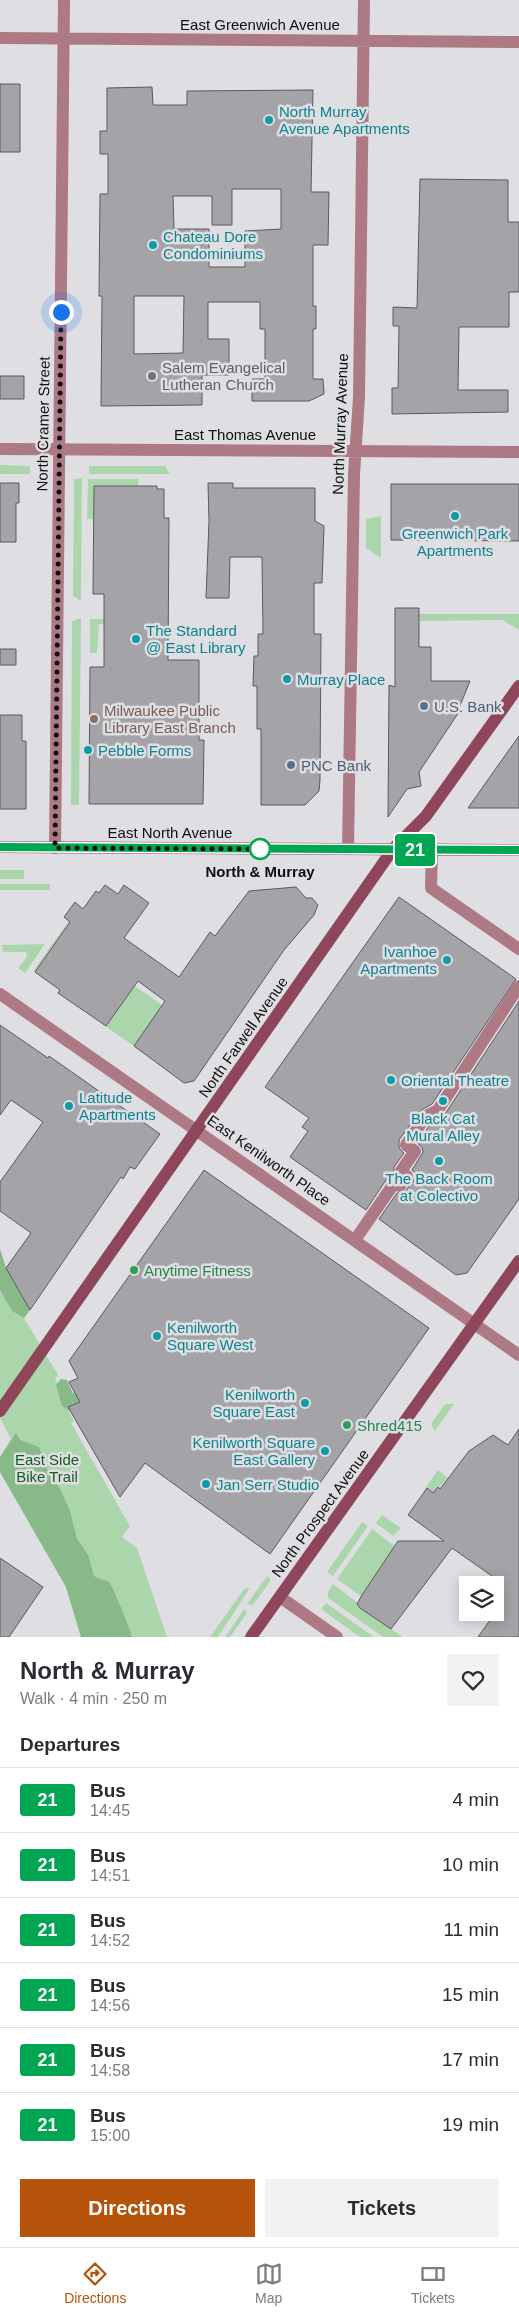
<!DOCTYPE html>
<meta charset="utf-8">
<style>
:root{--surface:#fff;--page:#f2f2f3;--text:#2b2b33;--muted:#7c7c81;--line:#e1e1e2;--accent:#b45309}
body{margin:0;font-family:Arial,sans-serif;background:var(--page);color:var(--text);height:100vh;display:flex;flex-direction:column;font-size:19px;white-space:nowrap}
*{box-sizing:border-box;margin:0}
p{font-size:16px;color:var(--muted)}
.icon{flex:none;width:28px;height:28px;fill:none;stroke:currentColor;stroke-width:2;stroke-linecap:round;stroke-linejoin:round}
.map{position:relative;height:1637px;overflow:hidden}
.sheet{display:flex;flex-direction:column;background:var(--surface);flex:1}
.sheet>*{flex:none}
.badge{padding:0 10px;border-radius:4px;font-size:18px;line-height:32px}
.tools{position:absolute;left:459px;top:1576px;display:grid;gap:10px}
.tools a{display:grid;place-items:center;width:45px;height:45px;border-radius:0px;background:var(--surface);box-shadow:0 2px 12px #0003;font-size:25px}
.you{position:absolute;width:25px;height:25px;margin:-12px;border:4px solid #fff;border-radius:50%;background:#1a73e8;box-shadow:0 0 0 8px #1a73e833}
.map>.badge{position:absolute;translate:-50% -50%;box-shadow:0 0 0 2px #fff}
h2{padding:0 20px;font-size:19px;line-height:45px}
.round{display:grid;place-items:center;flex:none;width:52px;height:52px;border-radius:0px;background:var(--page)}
.summary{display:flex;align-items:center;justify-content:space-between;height:85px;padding:0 20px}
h1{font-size:24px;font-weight:600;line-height:38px}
.button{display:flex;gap:10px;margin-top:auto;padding:10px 20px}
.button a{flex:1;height:58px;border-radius:0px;background:var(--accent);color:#fff;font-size:20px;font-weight:600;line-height:58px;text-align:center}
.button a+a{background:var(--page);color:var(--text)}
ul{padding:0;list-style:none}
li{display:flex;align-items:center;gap:15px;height:65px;padding:0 20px;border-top:1px solid var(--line)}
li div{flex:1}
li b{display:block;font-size:19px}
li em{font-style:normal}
li .badge{min-width:55px;font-weight:700;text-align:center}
.tabs{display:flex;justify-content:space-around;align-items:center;height:70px;border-top:1px solid var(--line);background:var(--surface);font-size:14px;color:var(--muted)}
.tabs a{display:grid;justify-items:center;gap:2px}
.tabs .active{color:var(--accent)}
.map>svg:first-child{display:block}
.green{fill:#abd6ac}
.forest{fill:#87b989}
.building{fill:#a4a4a8;stroke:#5a5a5e;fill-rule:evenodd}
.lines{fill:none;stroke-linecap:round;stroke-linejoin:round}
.street{stroke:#ac7984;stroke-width:12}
.secondary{stroke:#8e465a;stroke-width:12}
.line-casing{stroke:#fff;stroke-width:11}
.line{stroke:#00a651;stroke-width:8}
.walk{stroke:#0f0f10;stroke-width:5;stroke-dasharray:0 9}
.culture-dot{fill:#0f9aa8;stroke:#dfdfe3;stroke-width:2}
.worship-dot{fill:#6b7280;stroke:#dfdfe3;stroke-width:2}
.service-dot{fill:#5c6f8a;stroke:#dfdfe3;stroke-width:2}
.education-dot{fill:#8d6e63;stroke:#dfdfe3;stroke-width:2}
.stop-dot{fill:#fff;stroke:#00a651;stroke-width:2.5}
.leisure-dot{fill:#2e9e5b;stroke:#dfdfe3;stroke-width:2}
.labels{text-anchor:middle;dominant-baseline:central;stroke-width:5;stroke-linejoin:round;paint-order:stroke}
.street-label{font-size:15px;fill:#0f0f10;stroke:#dfdfe3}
.culture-label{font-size:15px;fill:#0d838f;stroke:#dfdfe3;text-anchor:start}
.worship-label{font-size:15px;fill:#5b616d;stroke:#dfdfe3;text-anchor:start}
.service-label{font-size:15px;fill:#4e5e75;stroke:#dfdfe3;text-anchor:start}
.education-label{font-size:15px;fill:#785e54;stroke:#dfdfe3;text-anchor:start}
.stop-label{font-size:15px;font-weight:bold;fill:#0f0f10;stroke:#dfdfe3}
.leisure-label{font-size:15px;fill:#27864d;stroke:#dfdfe3;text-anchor:start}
.park-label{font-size:15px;fill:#145d21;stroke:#dfdfe3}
</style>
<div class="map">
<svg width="519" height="1637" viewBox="0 0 519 1637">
<rect width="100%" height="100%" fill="#dfdfe3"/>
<path class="green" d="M0 465 30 466V474H0Z
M89 466H165L170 474H89Z
M82 478 81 601 73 596 74 479Z
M88 479H138V486H94V519H87Z
M381 516V558L366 548V519Z
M419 614H519V630L502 620 419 621Z
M81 618 79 805H71L72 621Z
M90 619H106V623L99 624 97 653H90Z
M0 870H24V879H0Z
M0 884H50V890H0Z
M69 921 70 922 35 972 33 971Z
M45 944 25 973 18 968 27 957 26 952H3L2 945Z
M135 986 162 1005 134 1046 105 1026Z
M0 1290 12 1311 24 1318 58 1375 55 1379 66 1400 63 1401 74 1421 71 1423 130 1526 122 1537 137 1548 167 1637H81L66 1587 0 1472V1457L11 1439 0 1418Z
M445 1404H454L435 1431 431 1424Z
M438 1470 448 1478 433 1493 426 1487Z
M382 1515 401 1528 393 1536 376 1523Z
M362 1522 368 1526 333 1576 327 1572Z
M372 1529 396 1547 362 1597 337 1579Z
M267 1576 271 1580 253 1605 247 1604Z
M333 1584 358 1603 360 1608 403 1637H383L328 1598V1592Z
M250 1588 218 1637H210L244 1589Z
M326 1603 374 1637H360L321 1609Z
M244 1609 247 1613 230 1637H225Z"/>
<path class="forest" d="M0 1249 6 1268 30 1310 24 1318 12 1311 0 1290Z
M61 1379 67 1380 73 1393 84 1387 89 1397 69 1407 70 1411 62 1406 56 1385Z
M16 1433 20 1440 39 1447 47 1469 60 1489 70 1511 77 1539 88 1555 94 1576C99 1579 105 1580 109 1582 112 1584 131 1631 132 1637H81L66 1587 0 1472V1457Z"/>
<path class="building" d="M0 84H20V152H0Z
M152 87 153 105H187V91L313 90 311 192H329L328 245H313V306H316V329H313V379H323L324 394 309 401H252V379H265V329H260V302H208V339H229V375H202V405L101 406 102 296H99L100 194H108V154H100V131H107V88ZM232 189H281V229L245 231V267H209V229H174L173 196H212V225H232ZM134 296H184L183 353 134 354Z
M420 179 508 180V222H519V292H509V327H459L458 390H508V412L392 414V388H398L399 326H393V307L417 308Z
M0 376H24V399H0Z
M0 483H19V503H16V542H0Z
M208 483H233V488H315V521L324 526 322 583H314V634H321L320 780 319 791 305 805H261V729H257V686H253L254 656H258V634H263L262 557H230L229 598H206L209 521Z
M391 484H519V541L391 540Z
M94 486H157V489H164V518H169L168 660H199V740H204L203 804H89L90 667H104V594H93Z
M395 608H419V647H431V681H470L459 708 461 709 419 772 421 786 407 789 388 817 389 685 395 687Z
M0 649H16V665H0Z
M0 715H22V741H26V809H0Z
M519 736V808H468L504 757Z
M105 885 118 894 124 885 149 903 124 938 179 977 210 932 215 936 249 891 296 887 306 898H312L318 905 314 915 284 950 194 1081 184 1083 134 1046 165 1001 138 981 106 1026 58 993 60 990 35 972 70 922 64 917 75 902 83 909 96 891 99 893Z
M399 897 516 979 432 1104 420 1111 399 1140V1148L404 1153 394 1167V1174L388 1177 366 1210 290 1157 308 1131 302 1127 309 1118 265 1087Z
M519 1001V1199L467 1273 456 1275 379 1219 397 1193H404L414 1180 415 1173 412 1170 423 1152 422 1147 417 1143 432 1122 445 1114Z
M0 1025 48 1058 49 1056 160 1134 135 1169 130 1167 123 1179 121 1177 30 1310 6 1268 31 1233 0 1211V1182L43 1122 11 1100 0 1115Z
M204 1170 429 1328 270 1554 145 1463 120 1497 68 1407 80 1402 69 1382 78 1378 69 1361Z
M519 1429V1637H478L495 1613V1585H486L492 1576 452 1548 391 1629 360 1608 357 1604 362 1595 398 1541H444L408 1515 427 1488 433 1493 438 1487 440 1489 469 1451 493 1435 508 1445Z
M0 1558 43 1587 9 1637H0Z"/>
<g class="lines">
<path class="street" d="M0 38 519 42
M0 449 519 452
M55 848 64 0
M348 849 354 474 359 397 364 0
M432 849 431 888 519 949
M0 994 519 1355
M401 1171 415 1151 406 1145 426 1116 438 1110 519 986
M355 1240 395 1182 400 1186 407 1176
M280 1597 337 1637"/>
<path class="secondary" d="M0 847 519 850
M0 1411 393 849 426 816 519 686
M251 1637 519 1261"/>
</g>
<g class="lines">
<g class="line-casing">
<path id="line" d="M0 847 519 850"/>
</g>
<use href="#line" class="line"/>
<path class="walk" d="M61 312 55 848 268 849H260"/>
</g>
<g class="culture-dot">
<circle cx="269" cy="120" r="5"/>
<circle cx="153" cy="245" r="5"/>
<circle cx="455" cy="516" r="5"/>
<circle cx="136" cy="639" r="5"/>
<circle cx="287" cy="679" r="5"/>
<circle cx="88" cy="750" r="5"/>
<circle cx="447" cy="960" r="5"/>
<circle cx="391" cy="1080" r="5"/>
<circle cx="443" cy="1101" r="5"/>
<circle cx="69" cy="1106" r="5"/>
<circle cx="439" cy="1161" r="5"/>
<circle cx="157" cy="1336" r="5"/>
<circle cx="305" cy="1403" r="5"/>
<circle cx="325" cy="1451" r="5"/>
<circle cx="206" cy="1484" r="5"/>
</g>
<circle class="worship-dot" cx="152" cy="376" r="5"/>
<g class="service-dot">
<circle cx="424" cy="706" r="5"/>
<circle cx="291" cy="765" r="5"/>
</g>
<circle class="education-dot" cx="94" cy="719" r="5"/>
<circle class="stop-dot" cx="260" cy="849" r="10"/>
<g class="leisure-dot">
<circle cx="134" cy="1270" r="5"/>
<circle cx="347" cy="1425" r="5"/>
</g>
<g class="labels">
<g class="street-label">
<text x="260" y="24">East Greenwich Avenue</text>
<text transform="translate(43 424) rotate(-89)">North Cramer Street</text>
<text transform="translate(340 424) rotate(-88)">North Murray Avenue</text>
<text x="245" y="434">East Thomas Avenue</text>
<text x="170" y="832">East North Avenue</text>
<text transform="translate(243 1037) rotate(-55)">North Farwell Avenue</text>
<text transform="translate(269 1160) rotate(35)">East Kenilworth Place</text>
<text transform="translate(320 1513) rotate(-54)">North Prospect Avenue</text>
</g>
<g class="culture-label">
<text x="279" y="111">North Murray<tspan x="279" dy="17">Avenue Apartments</tspan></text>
<text x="163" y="236">Chateau Dore<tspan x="163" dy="17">Condominiums</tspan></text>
<text x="455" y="533" text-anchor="middle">Greenwich Park<tspan x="455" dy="17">Apartments</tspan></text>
<text x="146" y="630">The Standard<tspan x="146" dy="17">@ East Library</tspan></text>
<text x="297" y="679">Murray Place</text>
<text x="98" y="750">Pebble Forms</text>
<text x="437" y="951" text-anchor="end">Ivanhoe<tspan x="437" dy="17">Apartments</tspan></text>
<text x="401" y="1080">Oriental Theatre</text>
<text x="79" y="1097">Latitude<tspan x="79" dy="17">Apartments</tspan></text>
<text x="443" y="1118" text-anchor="middle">Black Cat<tspan x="443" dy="17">Mural Alley</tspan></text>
<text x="439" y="1178" text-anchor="middle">The Back Room<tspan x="439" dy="17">at Colectivo</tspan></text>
<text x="167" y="1327">Kenilworth<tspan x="167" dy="17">Square West</tspan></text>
<text x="295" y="1394" text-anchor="end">Kenilworth<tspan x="295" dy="17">Square East</tspan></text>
<text x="315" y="1442" text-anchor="end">Kenilworth Square<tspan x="315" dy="17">East Gallery</tspan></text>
<text x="216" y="1484">Jan Serr Studio</text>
</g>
<g class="worship-label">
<text x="162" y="367">Salem Evangelical<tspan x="162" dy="17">Lutheran Church</tspan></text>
</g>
<g class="service-label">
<text x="434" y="706">U.S. Bank</text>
<text x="301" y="765">PNC Bank</text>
</g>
<g class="education-label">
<text x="104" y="710">Milwaukee Public<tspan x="104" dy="17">Library East Branch</tspan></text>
</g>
<g class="stop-label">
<text x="260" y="871">North &amp; Murray</text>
</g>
<g class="leisure-label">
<text x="144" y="1270">Anytime Fitness</text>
<text x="357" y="1425">Shred415</text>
</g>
<g class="park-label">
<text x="47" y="1459">East Side<tspan x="47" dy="17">Bike Trail</tspan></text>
</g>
</g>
</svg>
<div class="tools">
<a><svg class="icon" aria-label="layers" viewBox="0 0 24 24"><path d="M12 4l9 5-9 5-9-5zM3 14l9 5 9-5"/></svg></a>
</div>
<div class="you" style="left:61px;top:312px"></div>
<b class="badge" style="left:415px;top:850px;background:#00a651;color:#fff">21</b>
</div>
<section class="sheet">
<div class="summary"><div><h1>North &amp; Murray</h1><p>Walk · 4 min · 250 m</p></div><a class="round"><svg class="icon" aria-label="heart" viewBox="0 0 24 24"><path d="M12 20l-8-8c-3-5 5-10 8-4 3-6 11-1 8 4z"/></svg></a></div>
<h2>Departures</h2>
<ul>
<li><span class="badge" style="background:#00a651;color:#fff">21</span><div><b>Bus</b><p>14:45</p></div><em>4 min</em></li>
<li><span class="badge" style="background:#00a651;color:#fff">21</span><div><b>Bus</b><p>14:51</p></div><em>10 min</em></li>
<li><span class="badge" style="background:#00a651;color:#fff">21</span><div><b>Bus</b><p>14:52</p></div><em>11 min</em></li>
<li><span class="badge" style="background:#00a651;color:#fff">21</span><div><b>Bus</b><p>14:56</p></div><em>15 min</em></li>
<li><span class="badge" style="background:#00a651;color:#fff">21</span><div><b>Bus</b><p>14:58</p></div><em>17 min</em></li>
<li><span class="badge" style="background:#00a651;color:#fff">21</span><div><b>Bus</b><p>15:00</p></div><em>19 min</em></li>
</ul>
<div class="button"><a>Directions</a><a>Tickets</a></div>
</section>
<nav class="tabs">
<a class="active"><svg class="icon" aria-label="directions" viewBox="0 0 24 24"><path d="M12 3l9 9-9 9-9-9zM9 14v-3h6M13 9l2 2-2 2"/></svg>Directions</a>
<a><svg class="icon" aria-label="map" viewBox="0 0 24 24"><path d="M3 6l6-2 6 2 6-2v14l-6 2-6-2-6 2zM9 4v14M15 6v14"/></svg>Map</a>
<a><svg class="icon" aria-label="tickets" viewBox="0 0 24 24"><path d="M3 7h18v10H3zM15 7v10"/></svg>Tickets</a>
</nav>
